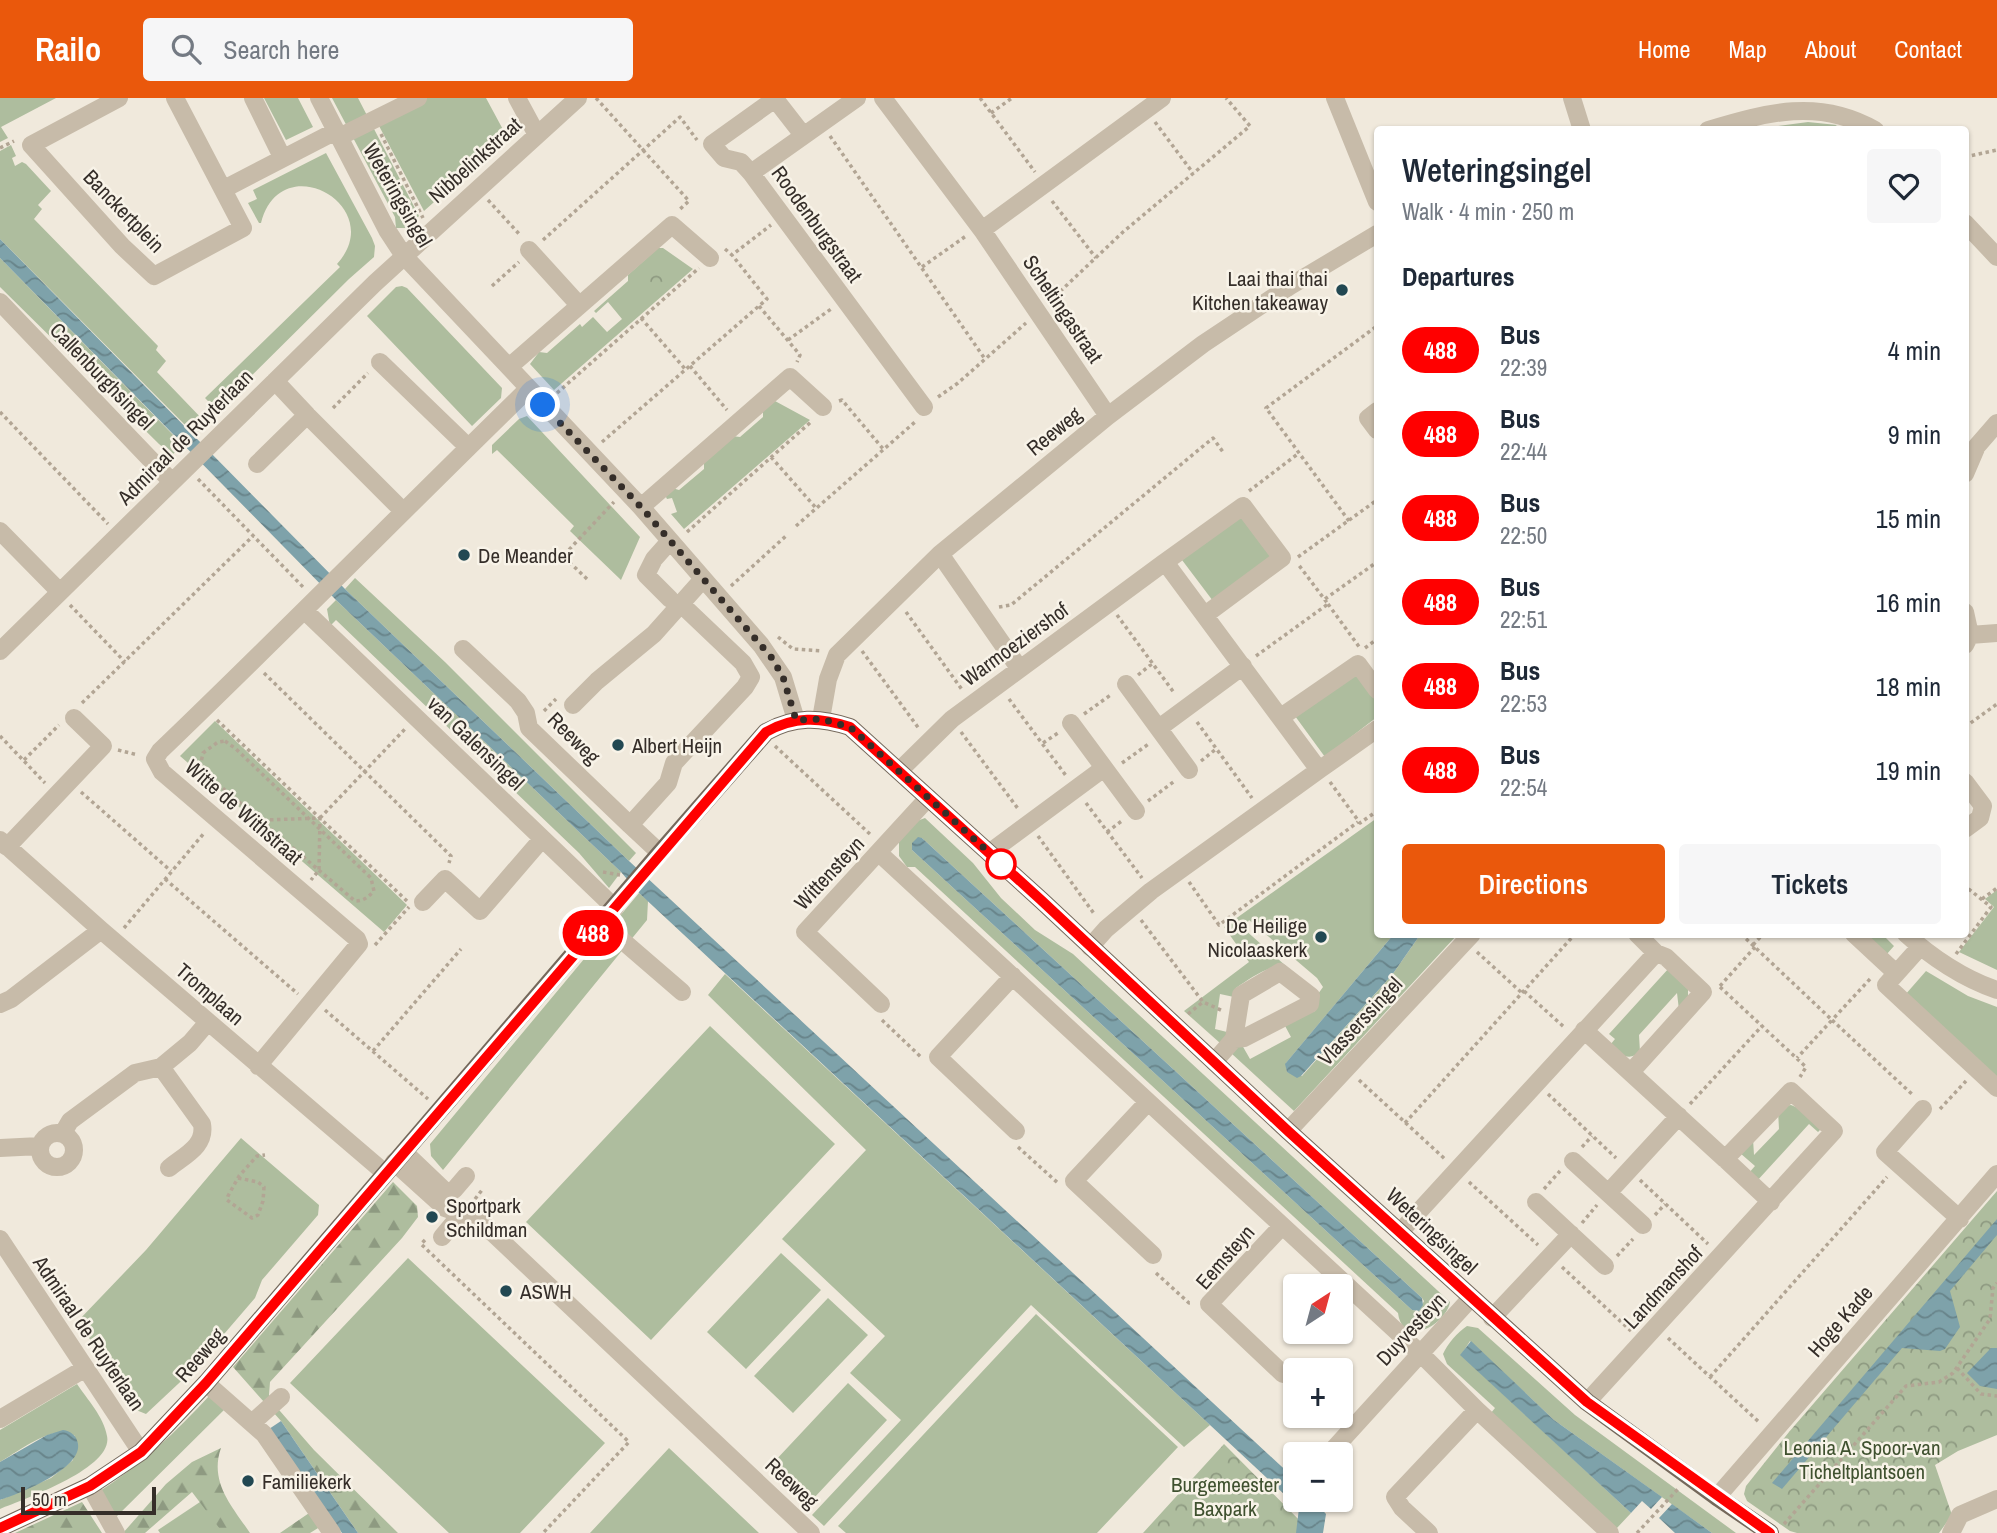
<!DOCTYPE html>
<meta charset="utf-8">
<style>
:root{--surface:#fff;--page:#f6f6f7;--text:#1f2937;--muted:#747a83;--accent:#ea580c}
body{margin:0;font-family:"Archivo Narrow",sans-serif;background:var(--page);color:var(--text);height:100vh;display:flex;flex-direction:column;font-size:26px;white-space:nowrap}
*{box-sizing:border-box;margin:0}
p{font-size:23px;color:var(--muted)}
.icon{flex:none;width:38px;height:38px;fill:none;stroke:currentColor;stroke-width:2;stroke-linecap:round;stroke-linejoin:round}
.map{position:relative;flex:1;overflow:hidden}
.side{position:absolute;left:1374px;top:28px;width:595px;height:812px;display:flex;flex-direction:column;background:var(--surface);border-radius:7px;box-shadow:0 2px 5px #0004}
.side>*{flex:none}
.badge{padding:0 14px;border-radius:23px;font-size:24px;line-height:46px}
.needle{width:46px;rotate:36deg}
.tools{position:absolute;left:1283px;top:1176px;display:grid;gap:14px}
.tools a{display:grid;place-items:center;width:70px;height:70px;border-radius:7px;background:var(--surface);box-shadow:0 2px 5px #0004;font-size:35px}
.scale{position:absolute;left:21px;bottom:18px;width:135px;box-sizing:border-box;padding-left:7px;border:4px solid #352e29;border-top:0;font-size:19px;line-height:24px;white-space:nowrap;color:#352e29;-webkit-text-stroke:5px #f8f3e8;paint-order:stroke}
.you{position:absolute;width:35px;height:35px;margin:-18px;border:5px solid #fff;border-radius:50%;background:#1a73e8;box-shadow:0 0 0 10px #1a73e833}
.map>.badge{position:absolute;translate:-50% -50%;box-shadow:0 0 0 4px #fff}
h2{padding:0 28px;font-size:26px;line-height:63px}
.round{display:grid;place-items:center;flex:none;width:74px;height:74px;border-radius:7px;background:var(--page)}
.head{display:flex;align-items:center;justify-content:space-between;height:119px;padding:0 28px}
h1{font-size:33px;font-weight:600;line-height:52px}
.primary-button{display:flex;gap:14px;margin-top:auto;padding:14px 28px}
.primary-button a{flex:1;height:80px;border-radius:7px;background:var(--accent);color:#fff;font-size:28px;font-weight:600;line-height:80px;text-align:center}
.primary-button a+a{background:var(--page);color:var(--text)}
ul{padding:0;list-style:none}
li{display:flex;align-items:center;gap:21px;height:84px;padding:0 28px}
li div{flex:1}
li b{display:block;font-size:26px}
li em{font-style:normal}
li .badge{min-width:77px;font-weight:700;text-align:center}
header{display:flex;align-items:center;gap:42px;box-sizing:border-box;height:98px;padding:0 35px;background:var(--accent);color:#fff}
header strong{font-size:33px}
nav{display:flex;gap:38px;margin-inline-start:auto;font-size:24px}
.search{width:490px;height:63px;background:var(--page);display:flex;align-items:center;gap:18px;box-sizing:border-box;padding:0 24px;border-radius:7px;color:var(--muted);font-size:26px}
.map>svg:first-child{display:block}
.green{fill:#aebd9e;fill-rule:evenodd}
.forest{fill:url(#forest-firs)}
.park{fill:url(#park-crowns)}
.water{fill:url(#water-waves)}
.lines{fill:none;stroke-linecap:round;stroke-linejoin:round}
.path{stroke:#b2a594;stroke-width:3.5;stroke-dasharray:3.5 3.5;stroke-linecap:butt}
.minor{stroke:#c7bba9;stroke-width:18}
.major{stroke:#75685b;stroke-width:18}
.line-casing{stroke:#fff;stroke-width:16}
.line{stroke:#f00;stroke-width:10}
.walk{stroke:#352e29;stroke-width:7;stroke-dasharray:0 12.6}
.poi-dot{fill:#224852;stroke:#f8f3e8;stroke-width:2.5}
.stop-dot{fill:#fff;stroke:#f00;stroke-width:3.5}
.labels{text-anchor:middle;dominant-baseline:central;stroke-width:5;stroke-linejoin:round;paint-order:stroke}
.street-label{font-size:21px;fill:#352e29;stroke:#f8f3e8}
.poi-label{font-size:21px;fill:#352e29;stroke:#f8f3e8;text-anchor:start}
.park-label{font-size:21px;fill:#3f512f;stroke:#f8f3e8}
</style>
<header>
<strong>Railo</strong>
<div class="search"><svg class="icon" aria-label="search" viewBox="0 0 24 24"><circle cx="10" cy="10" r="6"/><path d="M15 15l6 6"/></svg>Search here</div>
<nav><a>Home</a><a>Map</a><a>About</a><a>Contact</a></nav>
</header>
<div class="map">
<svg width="1997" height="1435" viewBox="0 0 1997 1435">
<defs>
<pattern id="forest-firs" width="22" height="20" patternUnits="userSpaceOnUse" patternTransform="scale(1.75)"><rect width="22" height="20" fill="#aebd9e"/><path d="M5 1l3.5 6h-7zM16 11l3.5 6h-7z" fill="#8e9a81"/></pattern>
<pattern id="park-crowns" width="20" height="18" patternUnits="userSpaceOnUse" patternTransform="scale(1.75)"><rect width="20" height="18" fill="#aebd9e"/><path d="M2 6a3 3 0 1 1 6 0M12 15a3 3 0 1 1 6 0" fill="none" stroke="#8e9a81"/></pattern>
<pattern id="water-waves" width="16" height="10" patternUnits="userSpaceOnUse" patternTransform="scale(1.75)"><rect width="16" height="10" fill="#7ea2aa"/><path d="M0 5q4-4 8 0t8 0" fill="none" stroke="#68848a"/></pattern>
</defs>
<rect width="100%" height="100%" fill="#f0e9dc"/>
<path class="green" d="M0 0H56L1 29 8 40 0 44Z
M264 0H298L313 29 286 42Z
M332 0H358L419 118 406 130H396L395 119Z
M427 0H486L507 39 424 113 378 26Z
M1808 24 1837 27 1831 31H1757Z
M11 47 16 58 12 60 15 68 22 64 26 66 51 93 38 107 42 111 34 121 158 248 156 252 166 263 157 274 206 325 195 337 0 141V53Z
M326 55 372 140 375 148 374 159 349 181 217 312 205 300 340 169 337 166C389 109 281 47 261 125H259L248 105 257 101 253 92Z
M658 150H663L693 171 554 292 530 266 539 254 547 255 580 226 582 229 593 219 607 234 622 221 608 204 596 215 594 213 628 183V177Z
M0 160 183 347 172 357 159 346 0 189Z
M402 188 407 190 502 290 501 300 472 328 367 218 396 189Z
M775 303 810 322 684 431 671 416 677 414 672 400 667 401 665 397 672 390 679 392 704 371V363L732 338 740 339 763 319V311Z
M527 318 640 439 621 482 570 433 574 428 497 352 492 356V347L519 321Z
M1244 416 1274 457 1213 503 1182 462Z
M355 480 445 564 636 755 629 763 345 491Z
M336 502 621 774 609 790 579 755 336 522 330 528 327 511Z
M1359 572 1377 596V619L1325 659 1295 618Z
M215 623 407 807 384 834 180 658Z
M925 720 973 765 1001 800 1035 832 1073 856 1450 1204C1445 1229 1402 1249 1398 1215L915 769H907L899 758V744L917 723ZM922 740 1422 1200 1424 1203 1419 1213 1412 1212 912 752Z
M1377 720V836L1393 837 1286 965 1287 974 1302 978 1392 877 1420 837H1457L1294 1013 1231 955 1237 946 1242 947 1250 961 1291 939 1284 926 1315 913 1318 896 1323 889 1317 880 1249 822 1244 831 1286 868C1268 867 1251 880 1236 890L1234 899 1220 896 1215 931 1227 934 1228 938 1220 945 1184 913 1249 864 1224 829Z
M1997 792V872L1959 854 1994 809 1985 801Z
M639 795 648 803 647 822 443 1072 431 1058 430 1046Z
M1864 837H1883L1894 848 1886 857Z
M1669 870 1688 891V899L1679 912 1677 895 1639 937 1640 954C1628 964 1620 956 1610 947L1615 941 1609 936Z
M1926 873 1968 898 1997 909V982L1905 897Z
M725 876 1210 1327 1184 1349 1031 1207 824 1428 812 1417 901 1322 850 1275 885 1238 782 1141 866 1052 708 897Z
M710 928 835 1046 651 1242 526 1124Z
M1791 1007 1798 1010 1821 1031 1818 1034 1809 1026 1756 1084 1748 1076 1755 1068 1740 1055 1753 1041 1754 1057 1779 1031 1778 1013 1784 1008Z
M241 1040 319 1107 318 1117 262 1182 255 1200 194 1271 146 1316 136 1312 78 1223 146 1152Z
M781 1155 821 1192 746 1271 707 1234Z
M408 1160 605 1345 520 1435H449L290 1285Z
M828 1200 868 1237 793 1315 754 1278Z
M1036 1216 1178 1349 1097 1435H846L838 1428Z
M1467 1228 1478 1230 1575 1317 1736 1435H1712L1554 1322 1470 1243 1461 1257 1631 1415 1616 1431 1491 1315 1495 1310 1447 1266 1443 1256C1448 1245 1457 1235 1467 1228Z
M848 1285 887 1322 813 1401 774 1364Z
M77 1286C87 1301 104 1319 107 1338 114 1370 25 1401 0 1411V1402L51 1380 73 1362 75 1338C55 1324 18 1354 0 1364V1332Z
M211 1296 228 1308 113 1422 97 1395C141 1367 176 1334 211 1296Z
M669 1350 759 1435H590Z
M203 1402 226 1435H160L158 1432Z"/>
<path class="forest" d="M393 1084 417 1108 418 1119 402 1140 270 1284 269 1297 273 1305 314 1352 398 1435H358L281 1323 233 1269Z
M221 1350C209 1384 232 1408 250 1435H223L192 1394 145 1435H123L166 1386 192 1364Z
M82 1404 102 1435H15Z
M312 1413 323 1427 310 1435H280Z"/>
<path class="park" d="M656 171 669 186 653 201 639 186Z
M1997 1093V1337L1958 1353 1935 1367 1952 1417 1939 1435H1797L1790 1433 1747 1403 1744 1396 1746 1388 1789 1334Z
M1224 1346 1312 1435H1143Z"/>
<path class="water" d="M0 141 345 491 629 763 1295 1381V1402H1313L1326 1416 1323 1435H1296L1299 1410 639 795 621 774 336 502 0 160Z
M918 739 922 740 1422 1200 1423 1207 1419 1213 1412 1212 912 752V745Z
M1393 837H1420L1392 877 1301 978 1297 980 1287 974 1285 966Z
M1997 1121V1137L1950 1193 1960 1229 1945 1251 1940 1253 1902 1250 1782 1391 1772 1385Z
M1471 1243 1554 1322 1662 1399 1651 1411 1642 1403 1631 1415 1460 1257Z
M1991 1250H1997V1291L1980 1288 1967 1275Z
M281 1323 358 1435H342L269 1331Z
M63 1332C71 1333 77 1338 78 1346 82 1371 19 1396 0 1402V1364L47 1337Z
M1672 1406 1712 1435H1675L1659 1420Z"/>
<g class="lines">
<path class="path" d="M596 0 689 103 679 112
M980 0 1035 74
M991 15 1012 0
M1155 24 1193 75
M381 36 423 120
M830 38 985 261
M0 50 14 43
M1965 59 1997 52
M488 102 521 138
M1052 103 1096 160
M543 142 680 19 697 42
M725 151 732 157 771 127
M922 169 966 138
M492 188 519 164
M1050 203 1123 134 1250 28 1226 0
M759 208 800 257 797 264
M641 220 686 272
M788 242 831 211
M690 268 727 312
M557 295 699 170
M938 299 958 285 1026 225
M839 303 842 302 884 352
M333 310 368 275
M0 314 108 426
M602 344 767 201 732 157
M771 359 816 410
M198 381 305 491
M1249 393 1299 355
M1349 423 1266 310 1377 228
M796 428 915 324
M687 434 812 323
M1298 459 1377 402
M587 481 563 458 614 404
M731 488 787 437
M1325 501 1377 464
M1328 506 1360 550
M70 507 125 564
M999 509 1011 507 1213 340 1223 354
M906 514 963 593
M1117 517 1175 596
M778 539 793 551 822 553
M1365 550 1377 541
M862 553 920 632
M1256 558 1328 506 1298 466
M264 575 451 758 449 765
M1138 577 1153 565
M1009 601 1067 679
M82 605 253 438
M544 613 556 601
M1084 616 1112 596
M217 622 407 803
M1197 624 1252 700
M1965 629 1997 606
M961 634 1019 712
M0 638 45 685
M225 643 236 651 371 780 374 793C368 799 364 803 355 803L205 675 200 669 203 655 218 644Z
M1043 645 1058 635
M775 648 872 738
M118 652 138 657
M24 662 59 627
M1201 663 1216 651
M1122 665 1150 645
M1330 684 1360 725 1377 713
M81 694 171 773
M1148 703 1176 682
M1086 705 1142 780
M320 720 405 631
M263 722 320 720 319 772 311 782
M1107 734 1123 722
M1038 738 1095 817
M603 774 620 777
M165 781 298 896
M1189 784 1219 827 1358 724
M1982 801 1997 790
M1141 822 1203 904 1223 913
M124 830 205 734
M1741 836 1832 922 1797 960
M375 847 409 809
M1753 847 1763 836
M1477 854 1522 895
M1956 856 1991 809 1965 788
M1870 881 1832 922 1914 998
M1720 888 1755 849
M1720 889 1806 969 1800 979
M1524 893 1564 929
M325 912 428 1001
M1188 916 1203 904
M882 922 922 960
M373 953 461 851
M1359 982 1446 1062
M1548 996 1616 1060
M1690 1006 1762 928
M1940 1011 1966 983
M1405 1025 1575 836
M1018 1049 1059 1086
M1582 1049 1592 1038
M238 1080 258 1084 264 1089 263 1103 258 1117 252 1120 227 1102 228 1098 239 1078 257 1058 265 1057
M1640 1082 1708 1146
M1469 1084 1538 1147
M1544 1091 1560 1073
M475 1101 482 1092
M1655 1117 1665 1106
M1582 1125 1597 1107
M425 1142 421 1146 629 1344 543 1435
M1617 1158 1633 1141
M1562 1169 1631 1233
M1156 1175 1189 1205H1193
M1668 1240 1760 1325
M1957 1270 1981 1296 1997 1298
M1710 1279 1887 1079
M1784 1426 1906 1288 1939 1284 1953 1275 1990 1221 1993 1190 1997 1185
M1637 1435 1678 1391"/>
<path class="minor" d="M119 0 31 47 122 148 154 178 243 130 175 0
M253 0 282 59
M319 0 387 132 404 158 641 409 761 547 783 579 796 622
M517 0 537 37
M857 0 751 75 924 309
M883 0 982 132 1108 318
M1335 0 1377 104
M1572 0 1582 32
M1708 32C1768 14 1819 0 1875 32
M339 39 418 0
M751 75 741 64 724 60 712 46 775 1 803 37
M224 91 336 33
M1965 125 1997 159
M982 132 1162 0
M529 152 579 207
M0 204 172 384
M380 264 468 349
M509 269 672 127 710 160
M1377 313 1368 320 1377 332
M307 317 403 413
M257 366 307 317 275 283
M1965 376 1977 348 1997 325
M641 409 790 279 823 309
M0 433 60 494
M940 456 1019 570
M1165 464 1243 408 1282 460 1205 517
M670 501 646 477 654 461 670 443
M305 513 615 810
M1965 514 1970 537
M1965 547 1970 537 1997 535
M463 551 518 603 526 615 529 630 630 727
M0 553 375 185 578 0
M1126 586 1189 672
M573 607 597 583 654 536 703 481
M1281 619 1358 566 1377 592
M821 621 828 581 837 557 940 456 1108 318 1203 246 1290 188 1377 136
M1071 625 1136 713
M1159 630 1243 568
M1319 672 1377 631
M899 673 952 621 1165 464 1319 672 1151 793 1106 831 1090 849
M1965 684 1983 708 1980 720 1965 731
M0 742 101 832 385 1075
M7 749 103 648 74 620
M660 755 630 727 668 685 674 665 745 589 751 579 743 565 681 506
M879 755 1420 1255 1477 1312 1610 1435
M989 755 1104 670
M423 804 445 781 480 813 542 741
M602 825 682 894
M1854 836 1896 875
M1906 836C1931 859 1964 881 1997 892
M1920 849 1886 887 1997 990
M1013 878 938 959 1016 1033
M0 906 11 901 101 832
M881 906 805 834 928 700
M1584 932 1725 1061 1791 993 1834 1033 1587 1304
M1214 964 1234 941 1241 897 1280 874 1311 898 1310 906 1244 940 1234 941
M258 968 359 846 357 841 162 674 155 661 160 653C284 534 405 411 528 291
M161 969 202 1026C206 1048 185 1057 169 1070
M1631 974 1703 894 1666 859 1656 855 1637 836
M1148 1004 1074 1083 1153 1157
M1923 1011 1885 1054 1960 1121
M1288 1033 1472 836
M40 1052a17 17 0 1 1 34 0a17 17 0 1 1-34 0Z
M63 1035 70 1023 135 975 161 969 190 945 208 924
M0 1050 40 1048
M404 1054 446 1094 454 1092 466 1078
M1725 1061 1771 1104
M1573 1063 1643 1127
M394 1064 445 1110 479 1122 811 1435
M1608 1095 1679 1018
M1536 1104 1605 1168
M1282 1128 1209 1206 1283 1276
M1400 1134 1656 855
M442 1139 462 1115
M0 1141 141 1354
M1492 1220 1571 1136
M206 1285 264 1336 332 1435
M0 1321 84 1271
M253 1324 281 1299
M1329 1356 1471 1200
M90 1388 116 1435
M1717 1399 1997 1076
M1429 1435 1402 1410 1395 1399 1477 1312
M1951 1435 1960 1417 1997 1401"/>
<path class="major" d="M0 1430 90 1388 141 1354 206 1285 660 755 766 634C794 618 820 619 850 629L1041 802 1288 1033 1587 1304 1717 1399 1770 1435"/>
</g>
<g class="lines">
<g class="line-casing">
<path id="line" d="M0 1430 90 1388 141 1354 206 1285 766 634C794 618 820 619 850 629L1041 802 1288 1033 1587 1304 1770 1435"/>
</g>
<use href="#line" class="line"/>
<path class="walk" d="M543 307 641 409 772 560 783 579 796 622 821 621 850 629 1004 768 1001 766"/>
</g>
<g class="poi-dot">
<circle cx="1342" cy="192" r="7"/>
<circle cx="464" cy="457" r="7"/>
<circle cx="618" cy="647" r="7"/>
<circle cx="1321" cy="839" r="7"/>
<circle cx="432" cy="1119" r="7"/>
<circle cx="506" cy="1193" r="7"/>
<circle cx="248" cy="1383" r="7"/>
</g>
<circle class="stop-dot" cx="1001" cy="766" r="14"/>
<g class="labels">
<g class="street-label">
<text transform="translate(475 62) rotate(-42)">Nibbelinkstraat</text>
<text transform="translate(398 97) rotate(60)">Weteringsingel</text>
<text transform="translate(124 113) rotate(46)">Banckertplein</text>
<text transform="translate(817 126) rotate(54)">Roodenburgstraat</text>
<text transform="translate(1063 211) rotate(56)">Scheltingastraat</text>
<text transform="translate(102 278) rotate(46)">Callenburghsingel</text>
<text transform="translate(1054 333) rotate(-39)">Reeweg</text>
<text transform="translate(185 339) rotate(-45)">Admiraal de Ruyterlaan</text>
<text transform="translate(1015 546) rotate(-36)">Warmoeziershof</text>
<text transform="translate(574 640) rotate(45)">Reeweg</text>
<text transform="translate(476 645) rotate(44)">van Galensingel</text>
<text transform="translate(244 714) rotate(41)">Witte de Withstraat</text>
<text transform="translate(829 775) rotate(-47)">Wittensteyn</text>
<text transform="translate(210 896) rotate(41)">Tromplaan</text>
<text transform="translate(1360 923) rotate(-47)">Vlasserssingel</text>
<text transform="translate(1432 1133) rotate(43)">Weteringsingel</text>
<text transform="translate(1225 1159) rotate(-49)">Eemsteyn</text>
<text transform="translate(1663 1189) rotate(-47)">Landmanshof</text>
<text transform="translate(1840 1223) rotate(-49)">Hoge Kade</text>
<text transform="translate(1411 1231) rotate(-47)">Duyvesteyn</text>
<text transform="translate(89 1235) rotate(56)">Admiraal de Ruyterlaan</text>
<text transform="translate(200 1257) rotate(-49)">Reeweg</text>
<text transform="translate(792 1385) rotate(43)">Reeweg</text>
</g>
<g class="poi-label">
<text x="1328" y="180" text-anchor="end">Laai thai thai<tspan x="1328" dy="24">Kitchen takeaway</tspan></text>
<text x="478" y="457">De Meander</text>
<text x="632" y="647">Albert Heijn</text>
<text x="1307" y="827" text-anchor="end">De Heilige<tspan x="1307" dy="24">Nicolaaskerk</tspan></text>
<text x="446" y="1107">Sportpark<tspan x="446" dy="24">Schildman</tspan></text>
<text x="520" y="1193">ASWH</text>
<text x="262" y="1383">Familiekerk</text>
</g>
<g class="park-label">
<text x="1862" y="1349">Leonia A. Spoor-van<tspan x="1862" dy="24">Ticheltplantsoen</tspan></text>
<text x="1225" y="1386">Burgemeester<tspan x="1225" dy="24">Baxpark</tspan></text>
</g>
</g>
</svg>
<div class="tools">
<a><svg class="needle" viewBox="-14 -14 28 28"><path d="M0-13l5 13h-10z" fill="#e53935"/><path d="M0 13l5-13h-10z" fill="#747a83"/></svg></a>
<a>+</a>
<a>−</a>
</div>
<div class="scale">50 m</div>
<div class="you" style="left:543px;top:307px"></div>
<b class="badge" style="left:593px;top:835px;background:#f00;color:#fff">488</b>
<section class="side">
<div class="head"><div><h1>Weteringsingel</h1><p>Walk · 4 min · 250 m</p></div><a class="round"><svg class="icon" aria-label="heart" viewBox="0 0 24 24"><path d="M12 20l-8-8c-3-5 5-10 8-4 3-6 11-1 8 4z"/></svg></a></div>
<h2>Departures</h2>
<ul>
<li><span class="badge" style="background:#f00;color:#fff">488</span><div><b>Bus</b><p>22:39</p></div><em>4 min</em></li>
<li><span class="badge" style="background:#f00;color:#fff">488</span><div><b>Bus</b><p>22:44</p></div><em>9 min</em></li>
<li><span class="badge" style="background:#f00;color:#fff">488</span><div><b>Bus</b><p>22:50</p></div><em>15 min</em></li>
<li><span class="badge" style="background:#f00;color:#fff">488</span><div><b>Bus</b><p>22:51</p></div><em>16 min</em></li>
<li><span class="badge" style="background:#f00;color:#fff">488</span><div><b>Bus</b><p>22:53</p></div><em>18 min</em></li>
<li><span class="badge" style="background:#f00;color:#fff">488</span><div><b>Bus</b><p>22:54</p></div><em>19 min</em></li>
</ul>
<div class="primary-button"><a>Directions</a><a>Tickets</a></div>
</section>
</div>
